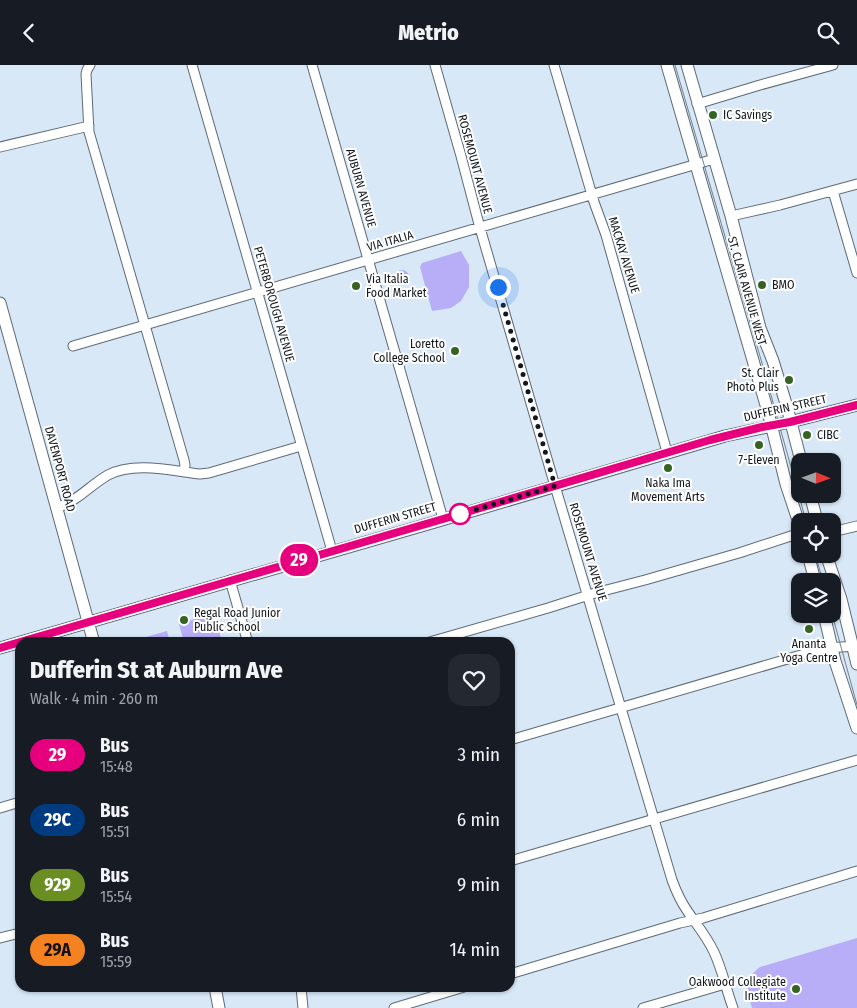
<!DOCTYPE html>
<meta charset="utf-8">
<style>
:root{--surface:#171b24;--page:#242831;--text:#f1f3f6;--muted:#9ea1a6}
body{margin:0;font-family:"Fira Sans Condensed",sans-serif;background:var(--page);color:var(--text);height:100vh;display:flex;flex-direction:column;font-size:19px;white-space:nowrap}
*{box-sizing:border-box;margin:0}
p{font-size:16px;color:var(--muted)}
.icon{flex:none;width:28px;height:28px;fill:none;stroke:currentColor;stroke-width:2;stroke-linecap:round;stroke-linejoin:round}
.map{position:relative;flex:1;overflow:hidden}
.drawer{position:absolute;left:15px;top:572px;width:500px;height:355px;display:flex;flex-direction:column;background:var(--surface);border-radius:15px;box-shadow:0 1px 4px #0004}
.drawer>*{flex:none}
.badge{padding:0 10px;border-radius:16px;font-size:18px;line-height:32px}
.needle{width:32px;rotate:91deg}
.tools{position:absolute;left:791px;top:388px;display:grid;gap:10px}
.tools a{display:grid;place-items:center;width:50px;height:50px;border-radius:10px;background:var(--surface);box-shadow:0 1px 4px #0004;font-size:25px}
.you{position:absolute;width:25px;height:25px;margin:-12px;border:4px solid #fff;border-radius:50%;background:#1a73e8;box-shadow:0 0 0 8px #1a73e833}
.map>.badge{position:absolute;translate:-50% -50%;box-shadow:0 0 0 2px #fff}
.round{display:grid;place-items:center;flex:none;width:52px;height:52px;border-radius:15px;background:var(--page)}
.summary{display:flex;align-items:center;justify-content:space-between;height:85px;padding:0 15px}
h1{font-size:24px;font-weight:800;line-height:38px}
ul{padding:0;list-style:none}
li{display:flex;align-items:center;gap:15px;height:65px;padding:0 15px}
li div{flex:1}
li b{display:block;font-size:19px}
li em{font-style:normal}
li .badge{min-width:55px;font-weight:700;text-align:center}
header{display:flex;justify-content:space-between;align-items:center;height:65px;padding:0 15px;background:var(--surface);font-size:22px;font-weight:800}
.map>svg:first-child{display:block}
.green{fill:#b7aef7}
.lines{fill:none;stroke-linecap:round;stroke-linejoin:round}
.street-casing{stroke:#5d6a77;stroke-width:11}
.secondary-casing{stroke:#5d6a77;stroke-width:13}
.street{stroke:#fff;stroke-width:9}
.secondary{stroke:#fff;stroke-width:11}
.tram{stroke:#76818b;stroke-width:1}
.line-casing{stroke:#fff;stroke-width:11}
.line{stroke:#e6007e;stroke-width:8}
.walk{stroke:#11171c;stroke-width:5;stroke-dasharray:0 9}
.poi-dot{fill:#356323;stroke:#fff;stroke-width:2}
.stop-dot{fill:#fff;stroke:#e6007e;stroke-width:2.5}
.labels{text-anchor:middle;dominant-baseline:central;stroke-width:4;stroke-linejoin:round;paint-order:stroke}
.poi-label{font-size:12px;fill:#11171c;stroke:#fff;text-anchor:start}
.street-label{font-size:12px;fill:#11171c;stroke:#fff}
</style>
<header><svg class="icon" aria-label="back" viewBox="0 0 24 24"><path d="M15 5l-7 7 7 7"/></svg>Metrio<svg class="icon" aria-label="search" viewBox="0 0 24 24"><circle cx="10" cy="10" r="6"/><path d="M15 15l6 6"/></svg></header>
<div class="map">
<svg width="857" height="943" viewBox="0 0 857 943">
<rect width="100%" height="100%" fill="#d8e8f7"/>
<path class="green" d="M461 186 469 200V222L461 236 451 243 432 246 420 202 422 198Z
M395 212a7 7 0 1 1 14 0a7 7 0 1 1-14 0Z
M214 548 221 573 207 577H184L179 559Z
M167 566 170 577H132V576Z
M857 873V943H752C747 925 743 915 760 902Z"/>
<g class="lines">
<g class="street-casing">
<path id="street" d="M90 0 87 5 86 9 89 67 184 395 185 400 184 407
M192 0 332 486
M312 0 443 454
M435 0 461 91 480 163 555 421 672 815C676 826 681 837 688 847 697 860 707 872 714 887 722 904 726 924 733 943
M554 0 594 137 606 170 667 387
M697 39 760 20 833 0
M0 82 89 61
M833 126 857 208
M731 151 780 140 857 119
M73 281 714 94
M56 443C78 436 89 421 108 410 134 396 173 406 200 409L209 408 301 381
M832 467 857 461
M230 515 248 578
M426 578 548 543 595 528 645 515 739 488 800 468
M510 675 825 583 857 581
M0 743 20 737
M510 796 857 695
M0 873 20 868
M510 909 680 858 703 853 857 806
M301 922 303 943
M394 943 464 922
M643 943 725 919"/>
</g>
<g class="secondary-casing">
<path id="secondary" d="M667 0 768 347 786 419 800 461
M687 0 731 151 760 263 773 296 787 342 801 396
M0 238 94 578
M810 429 817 456
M808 489 815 516
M826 489 841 534 857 599
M824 549 835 596 857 663
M0 583 435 457 725 371 790 357 857 340
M215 922 219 943"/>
</g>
<use href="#street" class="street"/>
<use href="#secondary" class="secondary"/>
<path class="tram" d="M675 0 764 305 806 456
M815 489 823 516
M832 535 838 554
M832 549 857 640"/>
</g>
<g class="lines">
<g class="line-casing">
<path id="line" d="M0 583 443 454 710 375 762 362 790 357 857 340"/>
</g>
<use href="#line" class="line"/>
<path class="walk" d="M460 449 451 452 555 421 498 222"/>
</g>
<g class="poi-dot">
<circle cx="713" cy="50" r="5"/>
<circle cx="762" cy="220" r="5"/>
<circle cx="356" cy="221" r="5"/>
<circle cx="455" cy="286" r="5"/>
<circle cx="789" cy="315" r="5"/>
<circle cx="807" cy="370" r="5"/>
<circle cx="759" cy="380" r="5"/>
<circle cx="668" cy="403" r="5"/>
<circle cx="184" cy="555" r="5"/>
<circle cx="809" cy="564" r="5"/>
<circle cx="796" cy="924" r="5"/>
</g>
<circle class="stop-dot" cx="460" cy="449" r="10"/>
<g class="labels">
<g class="poi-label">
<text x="723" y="50">IC Savings</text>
<text x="366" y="214">Via Italia<tspan x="366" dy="14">Food Market</tspan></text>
<text x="772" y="220">BMO</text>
<text x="445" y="279" text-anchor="end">Loretto<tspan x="445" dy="14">College School</tspan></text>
<text x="779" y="308" text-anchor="end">St. Clair<tspan x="779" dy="14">Photo Plus</tspan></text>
<text x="817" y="370">CIBC</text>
<text x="759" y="395" text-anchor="middle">7-Eleven</text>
<text x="668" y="418" text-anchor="middle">Naka Ima<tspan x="668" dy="14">Movement Arts</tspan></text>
<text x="194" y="548">Regal Road Junior<tspan x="194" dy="14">Public School</tspan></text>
<text x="809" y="579" text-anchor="middle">Ananta<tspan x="809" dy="14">Yoga Centre</tspan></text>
<text x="786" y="917" text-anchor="end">Oakwood Collegiate<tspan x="786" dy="14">Institute</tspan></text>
</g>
<g class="street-label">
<text transform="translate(475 99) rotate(75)">ROSEMOUNT AVENUE</text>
<text transform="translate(361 123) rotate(74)">AUBURN AVENUE</text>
<text transform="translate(390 176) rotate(-16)">VIA ITALIA</text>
<text transform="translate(624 190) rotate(73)">MACKAY AVENUE</text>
<text transform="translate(747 226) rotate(74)">ST. CLAIR AVENUE WEST</text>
<text transform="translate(274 239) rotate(74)">PETERBOROUGH AVENUE</text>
<text transform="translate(785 343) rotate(-13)">DUFFERIN STREET</text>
<text transform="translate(60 404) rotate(75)">DAVENPORT ROAD</text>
<text transform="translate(395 453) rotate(-16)">DUFFERIN STREET</text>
<text transform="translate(588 487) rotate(73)">ROSEMOUNT AVENUE</text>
</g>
</g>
</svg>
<div class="tools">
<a><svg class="needle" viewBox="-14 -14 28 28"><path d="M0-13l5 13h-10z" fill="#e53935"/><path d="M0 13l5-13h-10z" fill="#9ea1a6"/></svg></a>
<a><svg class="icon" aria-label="locate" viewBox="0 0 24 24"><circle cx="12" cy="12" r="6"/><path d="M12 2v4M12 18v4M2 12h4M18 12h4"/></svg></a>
<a><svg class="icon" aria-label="layers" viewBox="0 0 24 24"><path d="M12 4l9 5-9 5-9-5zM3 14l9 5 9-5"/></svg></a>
</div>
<div class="you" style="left:498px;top:222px"></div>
<b class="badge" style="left:299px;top:495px;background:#e6007e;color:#fff">29</b>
<section class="drawer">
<div class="summary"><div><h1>Dufferin St at Auburn Ave</h1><p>Walk · 4 min · 260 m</p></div><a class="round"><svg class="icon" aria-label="heart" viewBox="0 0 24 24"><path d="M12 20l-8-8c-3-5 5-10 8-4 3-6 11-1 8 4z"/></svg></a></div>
<ul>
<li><span class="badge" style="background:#e6007e;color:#fff">29</span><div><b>Bus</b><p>15:48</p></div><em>3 min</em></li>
<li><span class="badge" style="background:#003b80;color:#fff">29C</span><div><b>Bus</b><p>15:51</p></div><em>6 min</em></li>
<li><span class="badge" style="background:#6b8e23;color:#fff">929</span><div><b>Bus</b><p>15:54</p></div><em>9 min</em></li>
<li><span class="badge" style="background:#f58220;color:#111">29A</span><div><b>Bus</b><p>15:59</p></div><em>14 min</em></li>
</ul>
</section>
</div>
